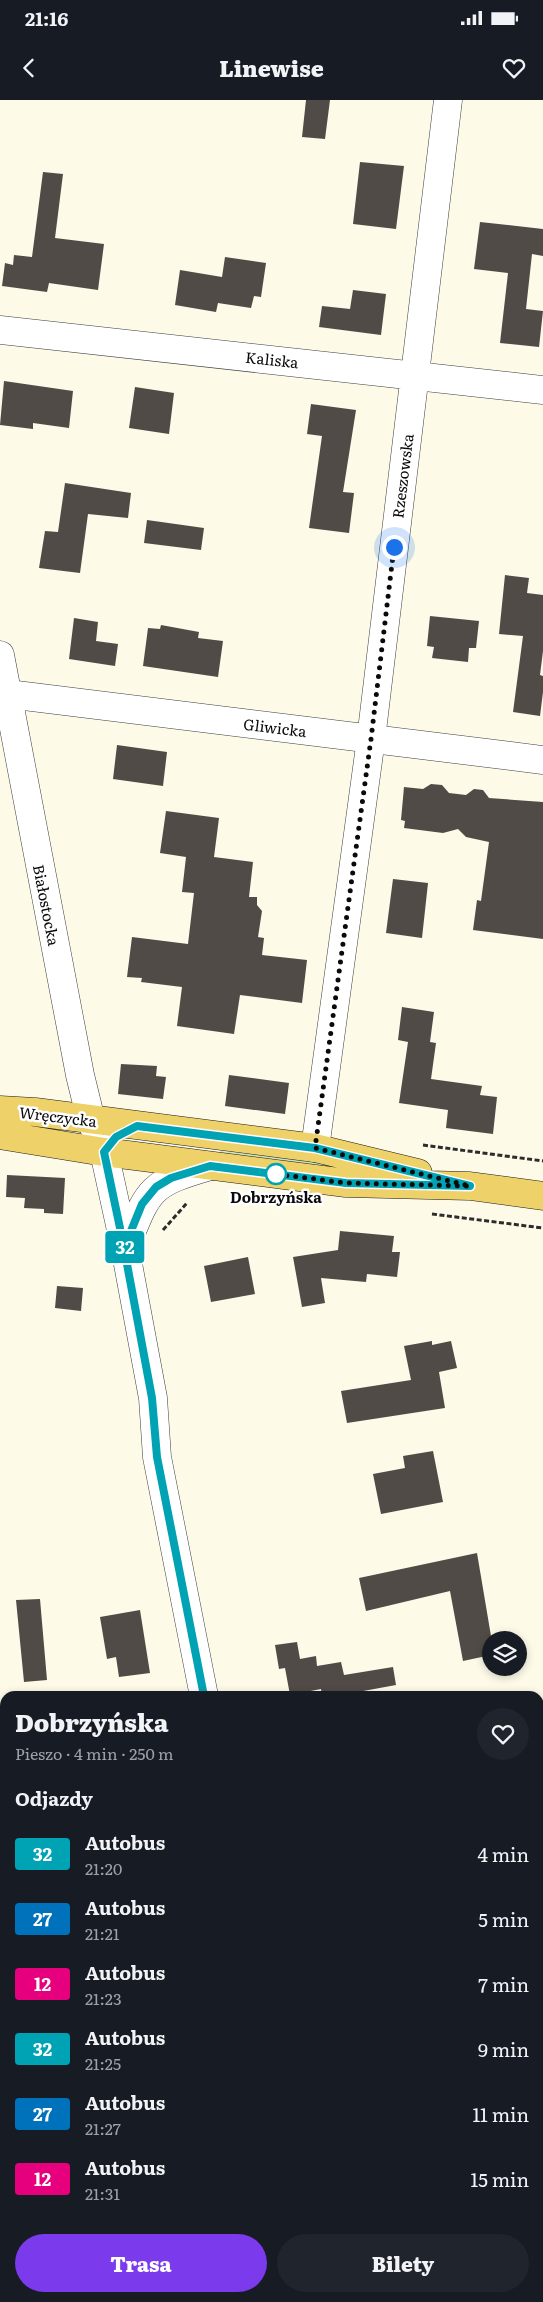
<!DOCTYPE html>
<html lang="pl">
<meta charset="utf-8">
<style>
:root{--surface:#171b24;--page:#20242c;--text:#f1f3f6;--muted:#9ea1a6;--accent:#7c3aed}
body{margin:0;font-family:Literata,serif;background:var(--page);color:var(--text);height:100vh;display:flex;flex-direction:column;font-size:19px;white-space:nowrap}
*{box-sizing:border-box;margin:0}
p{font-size:16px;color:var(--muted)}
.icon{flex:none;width:28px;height:28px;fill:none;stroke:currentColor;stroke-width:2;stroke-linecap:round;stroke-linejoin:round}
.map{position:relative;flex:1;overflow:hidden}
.drawer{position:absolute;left:0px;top:1591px;width:544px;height:611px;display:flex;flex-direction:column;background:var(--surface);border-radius:15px 15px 0 0;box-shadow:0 2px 8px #0003}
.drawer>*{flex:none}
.badge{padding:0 10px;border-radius:4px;font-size:18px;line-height:32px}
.buttons{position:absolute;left:482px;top:1531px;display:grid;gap:10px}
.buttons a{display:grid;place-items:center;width:45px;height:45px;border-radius:50%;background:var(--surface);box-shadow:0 2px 8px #0003;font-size:25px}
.you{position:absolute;width:25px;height:25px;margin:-12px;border:4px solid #fff;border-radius:50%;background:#1a73e8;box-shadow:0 0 0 8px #1a73e833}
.map>.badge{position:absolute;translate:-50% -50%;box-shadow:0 0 0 2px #fff}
h2{padding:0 15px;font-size:19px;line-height:45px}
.round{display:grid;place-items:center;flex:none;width:52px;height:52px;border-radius:26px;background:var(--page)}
.summary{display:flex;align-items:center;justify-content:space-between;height:85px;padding:0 15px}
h1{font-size:24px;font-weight:800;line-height:38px}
.button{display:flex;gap:10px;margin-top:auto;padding:10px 15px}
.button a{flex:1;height:58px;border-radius:30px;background:var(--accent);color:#fff;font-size:20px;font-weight:800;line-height:58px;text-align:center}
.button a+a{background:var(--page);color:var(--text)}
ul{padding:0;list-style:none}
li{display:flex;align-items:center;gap:15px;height:65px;padding:0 15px}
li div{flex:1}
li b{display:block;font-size:19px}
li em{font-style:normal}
li .badge{min-width:55px;font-weight:700;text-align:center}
.status{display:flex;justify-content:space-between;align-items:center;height:35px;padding:0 25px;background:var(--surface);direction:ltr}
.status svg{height:14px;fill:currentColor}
header{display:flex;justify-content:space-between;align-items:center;height:65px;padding:0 15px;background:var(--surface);font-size:22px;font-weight:800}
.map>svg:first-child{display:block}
.green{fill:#cce4b6}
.building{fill:#514b47}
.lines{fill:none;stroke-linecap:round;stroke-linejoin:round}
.minor-casing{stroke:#3d3d3d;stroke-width:29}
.major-casing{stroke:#1b1b1b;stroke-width:29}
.path{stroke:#2c2c2c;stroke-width:3;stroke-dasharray:5 2.5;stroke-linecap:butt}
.minor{stroke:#fff;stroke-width:28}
.major{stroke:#eed168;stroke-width:28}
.line-casing{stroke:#fff;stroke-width:11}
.line{stroke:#00a3b4;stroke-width:8}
.walk{stroke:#0a0a0a;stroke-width:5;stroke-dasharray:0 9}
.stop-dot{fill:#fff;stroke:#00a3b4;stroke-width:2.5}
.labels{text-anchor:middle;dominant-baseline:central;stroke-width:5;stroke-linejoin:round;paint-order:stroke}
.street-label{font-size:15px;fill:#0a0a0a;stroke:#fff}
.stop-label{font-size:15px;font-weight:bold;fill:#0a0a0a;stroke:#fff}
</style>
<div class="status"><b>21:16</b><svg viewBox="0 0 49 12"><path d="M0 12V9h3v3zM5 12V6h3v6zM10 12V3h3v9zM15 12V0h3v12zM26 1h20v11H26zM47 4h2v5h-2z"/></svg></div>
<header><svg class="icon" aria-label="back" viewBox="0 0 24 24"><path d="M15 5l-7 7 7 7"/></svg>Linewise<svg class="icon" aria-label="heart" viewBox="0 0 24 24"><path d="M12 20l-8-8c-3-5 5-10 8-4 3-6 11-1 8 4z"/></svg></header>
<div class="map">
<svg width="543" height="2202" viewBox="0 0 543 2202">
<rect width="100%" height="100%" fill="#fdfae8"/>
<path class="green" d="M220 1051 335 1063 339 1071 219 1060Z
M0 1618 5 1644V1751L0 1752Z"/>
<path class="building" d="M306 0H330L325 39 302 37Z
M360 62 404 66 396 129 353 124Z
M43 72 63 74 55 138 104 144 98 190 49 183 47 192 2 186 5 163 13 165 14 155 32 157Z
M480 122 543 129V156L532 154 526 209 543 211 539 247 500 243 508 173 474 169Z
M225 157 266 163 261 197 254 196 251 208 218 203 216 212 175 205 180 170 222 177Z
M353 190 386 194 381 235 319 227 322 206 350 209Z
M4 281 73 291 69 328 33 323V329L0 325Z
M135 287 174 293 169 334 129 328Z
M311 304 356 310 343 392 354 393 349 433 309 428 322 336 307 334Z
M65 383 131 393 128 418 88 414 80 473 39 468 45 431 58 432Z
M147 420 204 428 201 450 144 443Z
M505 475 529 478 527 493 543 495V551L540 575 543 576V592L540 616 513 612 523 536 499 534Z
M430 516 479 521 476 548H469L468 562 432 558 434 547 427 546Z
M74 518 98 522 96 541 118 544 115 566 69 559Z
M161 525 199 532 198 538 223 541 218 577 143 566 148 528 160 529Z
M117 645 167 652 163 686 113 679Z
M431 684 442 685 449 693 466 695 474 689 483 690 489 698 543 702V839L473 830 477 800 481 801 489 742 466 737 458 729 443 733 404 728 405 721 401 720 404 687 423 689Z
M166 711 219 718 214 757 253 762 249 797H257V805L262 811 258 837 264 838 262 855 307 860 302 903 240 895 234 934 177 926 182 887 141 882 142 878 127 877 132 837 188 844 194 793 182 792 186 757 160 753Z
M393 779 428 783 422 838 386 833Z
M402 907 434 912 430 942 436 943 431 979 482 986 480 995 497 997 493 1034 446 1028 448 1010 399 1003 408 942 398 940Z
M121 964 157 966 156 976 166 977 163 999 118 994Z
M229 975 289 983 285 1014 225 1006Z
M7 1075 65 1078 63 1114 44 1113V1109L24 1108 25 1098 6 1097Z
M340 1131 394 1136 392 1152H400L397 1177 367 1174 366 1182 321 1178 325 1203 302 1207 293 1157 338 1150Z
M248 1157 255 1194 211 1202 204 1166Z
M57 1186 83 1188 81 1211 55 1208Z
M432 1241V1245L451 1241 457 1268 439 1272 445 1308 347 1323 341 1291 411 1280 404 1246Z
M433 1351 443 1402 381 1414 373 1374 405 1368 403 1356Z
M477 1453 491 1536V1555L463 1561 450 1491 366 1511 359 1478Z
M40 1499 47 1580 24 1582 16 1500Z
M140 1510 150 1573 119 1577 116 1557 107 1559 100 1517Z
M297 1542 300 1559 316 1556 317 1566 341 1562 344 1575 393 1567 396 1585 336 1596H322L321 1589 290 1595 285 1568 279 1569 275 1545Z"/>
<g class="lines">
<g class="minor-casing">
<path id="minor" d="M0 230 543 290
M0 555 80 975 91 1020 104 1052 125 1148 153 1298 157 1357 204 1596
M8 594 543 660
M315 1048 371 639 448 0
M125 1148C149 1089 148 1084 210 1066
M539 1878 543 1877
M0 1976 5 1975
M323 2198V2202"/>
</g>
<g class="major-casing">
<path id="major" d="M0 1010 35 1012 315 1048 418 1073
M0 1035 104 1052 346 1083 470 1086 543 1096"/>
</g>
<path class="path" d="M423 1045 543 1061
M432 1114 543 1128
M163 1130 187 1103
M0 1944 5 1943"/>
<use href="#minor" class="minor"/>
<use href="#major" class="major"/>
</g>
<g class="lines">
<g class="line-casing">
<path id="line" d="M120 1128 104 1052 116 1037 137 1026 315 1048 470 1086 346 1083 210 1066 171 1078 156 1087 142 1104 124 1148 152 1298 157 1357 204 1596"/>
</g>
<use href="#line" class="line"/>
<path class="walk" d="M276 1074 268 1073 346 1083 470 1086 315 1048 371 639 394 447"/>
</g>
<circle class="stop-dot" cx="276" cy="1074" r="10"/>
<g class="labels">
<g class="street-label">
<text transform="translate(272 259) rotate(6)">Kaliska</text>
<text transform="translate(402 376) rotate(-83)">Rzeszowska</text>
<text transform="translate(275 627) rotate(7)">Gliwicka</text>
<text transform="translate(47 805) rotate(79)">Białostocka</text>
<text transform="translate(58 1016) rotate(7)">Wręczycka</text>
</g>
<g class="stop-label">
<text x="276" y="1096">Dobrzyńska</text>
</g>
</g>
</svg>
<div class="buttons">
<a><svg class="icon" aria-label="layers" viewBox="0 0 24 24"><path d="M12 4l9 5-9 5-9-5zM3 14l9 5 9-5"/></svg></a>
</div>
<div class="you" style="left:394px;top:447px"></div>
<b class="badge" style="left:125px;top:1147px;background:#00a3b4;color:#fff">32</b>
<section class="drawer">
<div class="summary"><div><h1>Dobrzyńska</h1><p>Pieszo · 4 min · 250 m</p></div><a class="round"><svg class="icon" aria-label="heart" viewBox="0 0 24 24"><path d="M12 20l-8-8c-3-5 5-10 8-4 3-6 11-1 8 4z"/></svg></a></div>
<h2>Odjazdy</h2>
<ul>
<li><span class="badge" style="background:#00a3b4;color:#fff">32</span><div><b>Autobus</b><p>21:20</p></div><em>4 min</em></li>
<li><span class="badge" style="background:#0072bc;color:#fff">27</span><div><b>Autobus</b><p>21:21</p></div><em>5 min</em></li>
<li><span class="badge" style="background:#e6007e;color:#fff">12</span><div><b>Autobus</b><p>21:23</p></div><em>7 min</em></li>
<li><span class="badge" style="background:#00a3b4;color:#fff">32</span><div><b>Autobus</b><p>21:25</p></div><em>9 min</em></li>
<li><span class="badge" style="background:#0072bc;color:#fff">27</span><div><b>Autobus</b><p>21:27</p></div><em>11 min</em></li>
<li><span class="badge" style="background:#e6007e;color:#fff">12</span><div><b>Autobus</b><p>21:31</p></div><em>15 min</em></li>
</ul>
<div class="button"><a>Trasa</a><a>Bilety</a></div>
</section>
</div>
